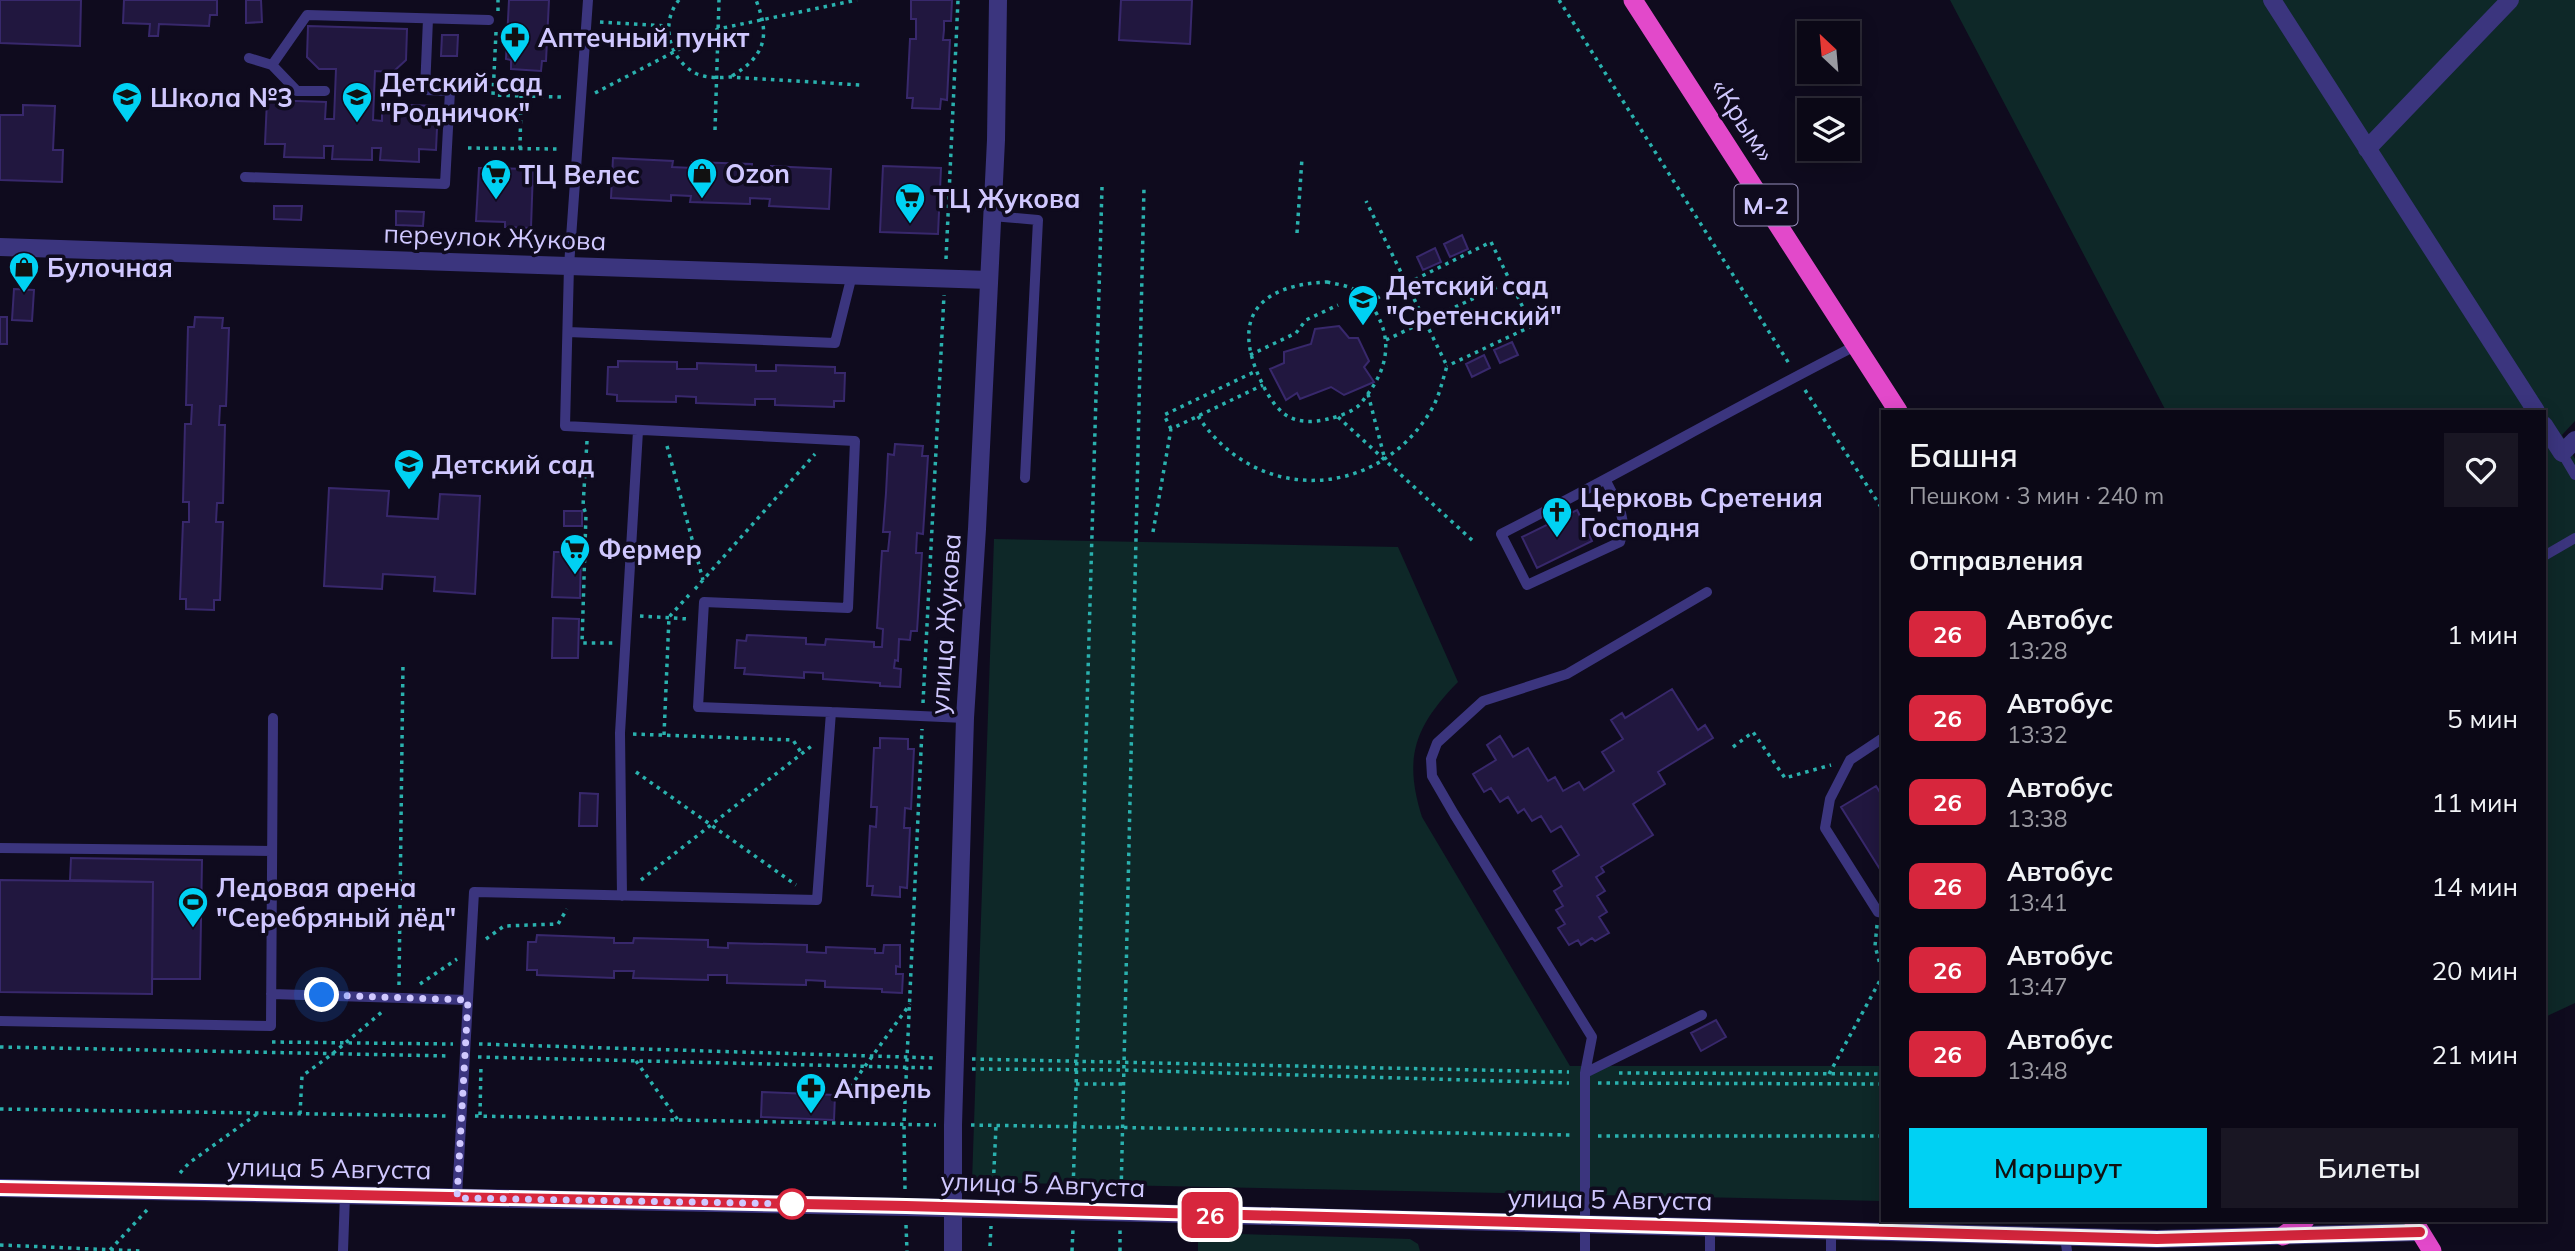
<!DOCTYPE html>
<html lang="ru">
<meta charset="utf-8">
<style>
:root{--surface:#0b0816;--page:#191623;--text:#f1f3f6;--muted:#9a9aa1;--line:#2b2935;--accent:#00d1f3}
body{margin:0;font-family:Mulish,sans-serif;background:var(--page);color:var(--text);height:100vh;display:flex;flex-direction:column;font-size:26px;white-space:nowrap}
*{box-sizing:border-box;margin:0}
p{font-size:23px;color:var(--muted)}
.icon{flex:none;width:38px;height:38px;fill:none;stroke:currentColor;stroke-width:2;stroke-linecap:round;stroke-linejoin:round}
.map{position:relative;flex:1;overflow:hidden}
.panel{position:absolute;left:1881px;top:410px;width:665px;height:812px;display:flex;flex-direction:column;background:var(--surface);border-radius:0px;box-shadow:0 4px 18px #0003,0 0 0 2px var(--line)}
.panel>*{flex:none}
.badge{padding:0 14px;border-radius:10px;font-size:24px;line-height:46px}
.needle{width:46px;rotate:334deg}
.buttons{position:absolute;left:1797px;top:21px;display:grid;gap:14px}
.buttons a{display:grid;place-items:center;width:63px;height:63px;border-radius:0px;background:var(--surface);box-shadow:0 4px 18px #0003,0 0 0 2px var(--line);font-size:35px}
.you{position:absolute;width:35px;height:35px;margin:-18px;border:5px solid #fff;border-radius:50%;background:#1a73e8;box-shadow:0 0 0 10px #1a73e833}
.map>.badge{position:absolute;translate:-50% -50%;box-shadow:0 0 0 4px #fff}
h2{padding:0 28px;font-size:26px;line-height:63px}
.round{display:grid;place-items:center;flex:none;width:74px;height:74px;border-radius:0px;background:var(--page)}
.headline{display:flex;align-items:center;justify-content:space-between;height:119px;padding:0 28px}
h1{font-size:33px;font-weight:600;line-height:52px}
.action{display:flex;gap:14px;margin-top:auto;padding:14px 28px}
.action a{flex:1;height:80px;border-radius:0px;background:var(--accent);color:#111;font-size:28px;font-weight:600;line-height:80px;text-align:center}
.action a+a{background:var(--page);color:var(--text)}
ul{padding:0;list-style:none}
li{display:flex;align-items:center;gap:21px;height:84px;padding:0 28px}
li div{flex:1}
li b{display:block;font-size:26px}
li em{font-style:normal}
li .badge{min-width:77px;font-weight:700;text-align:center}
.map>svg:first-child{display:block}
.green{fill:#0e2828}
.building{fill:#21173f;stroke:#38286c;stroke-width:2}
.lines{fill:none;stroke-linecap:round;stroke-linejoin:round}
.path{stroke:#2ab1ae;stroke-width:3.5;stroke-dasharray:3.5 5;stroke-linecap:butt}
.service{stroke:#3b357e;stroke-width:10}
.minor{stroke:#3b357e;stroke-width:18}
.tertiary{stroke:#3b357e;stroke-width:18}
.trunk{stroke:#e249ca;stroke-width:19}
.line-casing{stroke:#fff;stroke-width:16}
.line{stroke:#d7263d;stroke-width:10}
.walk{stroke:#d0c8ff;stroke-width:7;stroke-dasharray:0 12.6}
.stop-dot{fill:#fff;stroke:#d7263d;stroke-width:3.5}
.labels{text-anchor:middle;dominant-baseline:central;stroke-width:7;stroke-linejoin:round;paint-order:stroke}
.shield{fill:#0f0b1e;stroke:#968fbc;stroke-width:2}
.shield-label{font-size:24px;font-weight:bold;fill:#d0c8ff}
.poi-label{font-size:26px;font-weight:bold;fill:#d0c8ff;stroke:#0f0b1e;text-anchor:start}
.street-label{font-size:26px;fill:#d0c8ff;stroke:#0f0b1e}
</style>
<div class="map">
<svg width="2575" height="1251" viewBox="0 0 2575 1251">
<rect width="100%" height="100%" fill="#0f0b1e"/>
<path class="green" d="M1950 0H2575V421L2562 435 2575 459V1003L2545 1017 2544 411H2166Z
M994 539 1398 547 1458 682C1415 726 1403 757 1422 817L1570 1066H1883V1201L972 1182Z
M1207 1233 1410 1239 1418 1244 1420 1251H1198V1239Z"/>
<path class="building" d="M0 0H81L80 46 0 43Z
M124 0H217V15H210L209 26 159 24 158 36H149L150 24 123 23Z
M246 0H261L262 22 246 23Z
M509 0H549L546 61H542L541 71 511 69V60L506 59Z
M911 0H952L951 21H944V30L943 40H950L947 100 941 99 940 109 912 108 913 98H907L910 39H916V19H911Z
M1121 0H1192L1190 44 1119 40Z
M308 26 407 29 406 60 393 72 375 71 373 120 382 121V104L438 106 436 150 419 149V162L380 160 381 148H372V160L332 159 333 146H324V158L284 157 285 144H265L267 100 326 102 325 119H334L336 69H319L307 57Z
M442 35H458L457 56H441Z
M23 105 55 106 53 150H63L62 182 0 180V115H23Z
M613 158 673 161 672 167 692 168V162L752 164V171L771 172V166L831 169 829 209 769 206 770 199 750 198V204L690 202 691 196 671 195V201L611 198Z
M883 166 941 168 938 234 880 232Z
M479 168 533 169 531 228 505 227V222L476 221Z
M274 206H302L301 220 274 219Z
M396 211 424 212 423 226 396 225Z
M1462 235 1468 249 1450 257 1444 244Z
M1435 248 1441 262 1423 270 1417 257Z
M14 289 34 290 32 321 12 320Z
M0 317H7V344H0Z
M195 317 223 318 222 328H229L226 406H220L219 425H225L223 503H217L216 522H223L220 600H214V610L186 609V599H180L183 522H189V502H183L185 424H191L192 405H186L188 327H194Z
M1339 326 1349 338H1358L1369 361 1364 367 1374 382 1344 395 1331 387 1300 399 1297 393 1286 400 1270 369 1284 363V352L1311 344 1315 329Z
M1512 342 1518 355 1500 363 1494 350Z
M1484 355 1490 368 1472 377 1466 364Z
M618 361 677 362V369H697V363L756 365V371H776V365L835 367V373H845L844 401H834V407L775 405V399H755V405L696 403V397L676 396V402L617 401V395L607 394 608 367H618Z
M895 444 923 446 922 456H928L923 534 917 533 916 553H922L917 631H911L910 640 899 639 898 661 895 660 894 668 901 669 900 687 880 686V683L823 679V673L804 672V678L744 674 745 668H735L737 640 746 641 747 635 806 638V644L825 645 826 639 874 642V647H882L883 629 877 628 882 551H888L890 532H883L886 493 888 454 894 455Z
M329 488 389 491 387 516 438 519 440 494 480 496 475 594 434 591 435 577 383 574 382 589 324 586Z
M1577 510 1592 541 1537 568 1522 537Z
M564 511H582V526H564Z
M554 552H581L580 598 552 597Z
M553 618 579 619 578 658H552Z
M1672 689 1698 730 1705 725 1713 738 1658 772 1665 784 1633 804 1653 835 1601 867 1604 872 1596 877 1605 891 1597 896 1607 912 1599 917 1609 933 1595 941 1592 938 1581 945 1578 940 1569 945 1558 928 1565 924 1556 910 1563 906 1554 891 1562 886 1553 871 1579 855 1561 826 1551 832 1541 816 1532 821 1524 809 1518 813 1508 797 1500 802 1491 788 1484 792 1473 774 1496 760 1487 745 1500 736 1513 757 1528 748 1548 781 1555 777 1563 791 1579 782 1584 790 1614 771 1602 752 1623 739 1611 720 1622 713 1625 718Z
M880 738 908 739V749H914L911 809 905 808 904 828H910L907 888 900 887V897L872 895 873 886H867L870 826 876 827 877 807H871L874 748H880Z
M1876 786 1883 797V874L1841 807Z
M580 793 598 794 597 826H579Z
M71 858 202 860 200 979H152L153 882 70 880Z
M0 880 153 882 152 994 0 992Z
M537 935 614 938V943H633L634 938 708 940V947L728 948V943L807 945V952L826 953V947L875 949V953H883L884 945H900V967L896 966V974H903L902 993 882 992V989L825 987V981L806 980V985L727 983V975H708V980L633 978 634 971H614V978L537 975V970H527L528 942H536Z
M1716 1020 1726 1037 1701 1051 1691 1033Z
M762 1092 835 1095 834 1120 761 1117Z"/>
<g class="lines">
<path class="path" d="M679 0C659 24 670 61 697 74 707 78 719 78 730 77L861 85
M1559 0 1790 365
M498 11V0
M600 22 668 26
M496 32 493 95 561 97
M732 76C766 55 770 36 756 0
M595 93 718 29 857 0
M715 130 719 0
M468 148 559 149
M520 149 521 96
M1297 233 1302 158
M946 259 958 0
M1327 282C1335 284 1346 285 1353 289 1362 293 1370 303 1375 311 1393 340 1387 369 1367 395 1364 399 1361 404 1357 407 1349 413 1337 417 1328 419 1312 423 1294 423 1282 412 1273 404 1266 392 1261 381 1230 316 1260 285 1327 282Z
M25 283 26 264
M1369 302 1491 242 1532 326 1447 366
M1386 340 1510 281
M1250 355 1296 333 1306 320 1338 305
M1805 390 1883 510
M1368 394 1384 456
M1198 416C1255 504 1375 501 1430 412 1439 398 1442 382 1447 366L1366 201
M1338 417 1473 541
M1171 429 1164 415 1256 371
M587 441 583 506 586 514 582 643H613
M667 446 703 580
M1153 532 1171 429 1263 385
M695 589 815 454
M640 616 688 619
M923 703 944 295
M633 734 793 740 802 754
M664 735 669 617 689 595
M1733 747 1753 732 1785 778 1831 765
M636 772 796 885
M641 880 814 744
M1877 925 1875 946 1883 975
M486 939 504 926 558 924 567 909
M420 984 457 959
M399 985 403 662
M272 1042 453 1044
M479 1044 936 1058
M0 1047 450 1056
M478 1057 936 1068
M972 1059 1569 1072
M636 1061 678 1120
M972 1069 1123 1070 1569 1083
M1619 1073 1883 1074
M1829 1074 1883 975
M1598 1083 1883 1084
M1076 1084H1123
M850 1087 910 1004
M0 1109 449 1116
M300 1114 302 1076 331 1055 383 1011
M480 1115 481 1064
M475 1116 936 1125
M971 1125 1573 1135
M1598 1136H1883
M180 1173 189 1163 257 1114
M905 1189 904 1124 922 729
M993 1190 996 1126
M1073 1193 1102 187
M1121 1196 1144 187
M906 1225 907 1251
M0 1245 140 1251
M990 1246 991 1226
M110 1250 147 1210
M1072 1251 1073 1229
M1120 1251V1229"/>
<path class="service" d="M249 58 272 65 297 91H325
M272 65 307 15 489 20
M245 177 445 184 450 91 425 90 428 19
M992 216 1038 220 1025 478
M568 332 835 343 852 275
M2562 453 2575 475
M1606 481C1616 501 1629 520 1620 542L1527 585 1501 534C1621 473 1737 406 1857 345
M2544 556 2575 538
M831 712 965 718
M1883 738 1850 760 1830 799 1825 828 1878 912 1883 913
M0 848 272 851
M622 896 620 733 638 431
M271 994 468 1000
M0 1021 271 1026 273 718
M1585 1073 1702 1015
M457 1197 474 892 817 900 831 712 698 707 704 602 848 608 855 441 565 426 569 266 588 0
M2065 1237 2067 1251
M343 1251 345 1195
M1585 1251V1073L1592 1037 1454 814 1432 776 1431 759 1437 743 1483 701 1567 674 1707 592
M1710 1251V1228
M1831 1251V1231"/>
<path class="minor" d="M2272 0 2536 411
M2367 149 2510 0
M0 247 989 280
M2544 425 2562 453 2575 440
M953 1251V1125L965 718 977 529 996 140 998 0"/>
<path class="tertiary" d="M0 1188 906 1207 2157 1239 2420 1232"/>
<path class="trunk" d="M1633 0 1898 411
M2413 1220 2432 1251
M2283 1236 2305 1220"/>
</g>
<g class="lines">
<g class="line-casing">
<path id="line" d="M0 1188 906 1206 2157 1239 2420 1232"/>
</g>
<use href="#line" class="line"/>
<path class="walk" d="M322 995 468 1000 457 1198 800 1204H792"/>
</g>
<defs>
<g id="pharmacy-pin" transform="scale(1.575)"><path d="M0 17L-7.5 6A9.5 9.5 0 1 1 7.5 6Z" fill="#00d1f3" stroke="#0f0b1e"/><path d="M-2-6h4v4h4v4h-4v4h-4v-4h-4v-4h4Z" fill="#111"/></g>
<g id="school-pin" transform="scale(1.575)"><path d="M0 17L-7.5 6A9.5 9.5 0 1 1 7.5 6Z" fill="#00d1f3" stroke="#0f0b1e"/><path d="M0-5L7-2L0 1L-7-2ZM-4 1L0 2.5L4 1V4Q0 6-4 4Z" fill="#111"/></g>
<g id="shop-pin" transform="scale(1.575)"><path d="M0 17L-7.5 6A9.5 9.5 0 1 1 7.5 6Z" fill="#00d1f3" stroke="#0f0b1e"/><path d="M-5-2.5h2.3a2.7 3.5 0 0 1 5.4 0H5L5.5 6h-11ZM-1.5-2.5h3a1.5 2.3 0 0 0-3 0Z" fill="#111"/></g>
<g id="supermarket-pin" transform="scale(1.575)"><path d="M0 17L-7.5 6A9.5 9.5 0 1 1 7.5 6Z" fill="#00d1f3" stroke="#0f0b1e"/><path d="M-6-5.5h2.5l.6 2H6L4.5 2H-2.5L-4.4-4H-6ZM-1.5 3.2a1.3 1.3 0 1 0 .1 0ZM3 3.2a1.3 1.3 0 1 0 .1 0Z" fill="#111"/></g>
<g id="church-pin" transform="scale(1.575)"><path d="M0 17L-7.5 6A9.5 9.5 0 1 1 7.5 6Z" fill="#00d1f3" stroke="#0f0b1e"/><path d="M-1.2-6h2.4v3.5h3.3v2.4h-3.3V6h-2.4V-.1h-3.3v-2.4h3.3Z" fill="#111"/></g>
<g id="stadium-pin" transform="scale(1.575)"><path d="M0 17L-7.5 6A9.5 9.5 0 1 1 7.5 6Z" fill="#00d1f3" stroke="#0f0b1e"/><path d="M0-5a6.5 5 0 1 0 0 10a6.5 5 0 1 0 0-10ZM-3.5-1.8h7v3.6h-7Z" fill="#111"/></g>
</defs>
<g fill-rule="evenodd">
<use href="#pharmacy-pin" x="515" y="37"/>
<use href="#school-pin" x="127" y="97"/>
<use href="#school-pin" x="357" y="97"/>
<use href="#shop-pin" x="702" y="173"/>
<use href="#supermarket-pin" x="496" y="174"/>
<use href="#supermarket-pin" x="910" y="198"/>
<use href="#shop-pin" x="24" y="267"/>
<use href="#school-pin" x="1363" y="300"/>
<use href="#school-pin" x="409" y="464"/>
<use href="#church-pin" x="1557" y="512"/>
<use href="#supermarket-pin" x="575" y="549"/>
<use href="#stadium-pin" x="193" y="902"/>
<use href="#pharmacy-pin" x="811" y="1088"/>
</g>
<circle class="stop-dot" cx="792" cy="1204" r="14"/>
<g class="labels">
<rect class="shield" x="1734.5" y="184.5" width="63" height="41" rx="5"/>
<g class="shield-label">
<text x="1766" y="205">М-2</text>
</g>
<g class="poi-label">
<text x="538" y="37">Аптечный пункт</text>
<text x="380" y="82">Детский сад<tspan x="380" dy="30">"Родничок"</tspan></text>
<text x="150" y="97">Школа №3</text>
<text x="725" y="173">Ozon</text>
<text x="519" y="174">ТЦ Велес</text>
<text x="933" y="198">ТЦ Жукова</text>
<text x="47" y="267">Булочная</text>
<text x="1386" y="285">Детский сад<tspan x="1386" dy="30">"Сретенский"</tspan></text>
<text x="432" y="464">Детский сад</text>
<text x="1580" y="497">Церковь Сретения<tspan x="1580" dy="30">Господня</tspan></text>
<text x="598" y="549">Фермер</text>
<text x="216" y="887">Ледовая арена<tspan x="216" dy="30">"Серебряный лёд"</tspan></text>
<text x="834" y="1088">Апрель</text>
</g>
<g class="street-label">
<text transform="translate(1743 120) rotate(57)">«Крым»</text>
<text transform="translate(495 237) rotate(2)">переулок Жукова</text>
<text transform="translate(945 624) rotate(-86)">улица Жукова</text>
<text transform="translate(329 1168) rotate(1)">улица 5 Августа</text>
<text transform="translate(1043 1184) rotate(2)">улица 5 Августа</text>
<text transform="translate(1610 1199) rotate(1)">улица 5 Августа</text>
</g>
</g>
</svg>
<div class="buttons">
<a><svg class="needle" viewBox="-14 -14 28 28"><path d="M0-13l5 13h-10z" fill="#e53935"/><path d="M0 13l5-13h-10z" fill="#9a9aa1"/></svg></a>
<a><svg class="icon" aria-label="layers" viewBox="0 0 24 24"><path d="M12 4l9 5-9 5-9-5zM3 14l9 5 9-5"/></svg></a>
</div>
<div class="you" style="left:322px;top:995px"></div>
<b class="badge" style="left:1210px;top:1215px;background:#d7263d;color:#fff">26</b>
<section class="panel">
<div class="headline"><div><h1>Башня</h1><p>Пешком · 3 мин · 240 m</p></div><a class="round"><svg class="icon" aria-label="heart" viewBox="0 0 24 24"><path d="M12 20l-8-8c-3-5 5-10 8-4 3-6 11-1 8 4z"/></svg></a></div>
<h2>Отправления</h2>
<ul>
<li><span class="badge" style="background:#d7263d;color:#fff">26</span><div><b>Автобус</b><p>13:28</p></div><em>1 мин</em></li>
<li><span class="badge" style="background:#d7263d;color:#fff">26</span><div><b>Автобус</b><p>13:32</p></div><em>5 мин</em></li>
<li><span class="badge" style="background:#d7263d;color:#fff">26</span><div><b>Автобус</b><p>13:38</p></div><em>11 мин</em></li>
<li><span class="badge" style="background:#d7263d;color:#fff">26</span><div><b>Автобус</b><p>13:41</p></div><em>14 мин</em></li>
<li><span class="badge" style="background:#d7263d;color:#fff">26</span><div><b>Автобус</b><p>13:47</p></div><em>20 мин</em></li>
<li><span class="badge" style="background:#d7263d;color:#fff">26</span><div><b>Автобус</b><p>13:48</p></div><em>21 мин</em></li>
</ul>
<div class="action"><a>Маршрут</a><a>Билеты</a></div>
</section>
</div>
